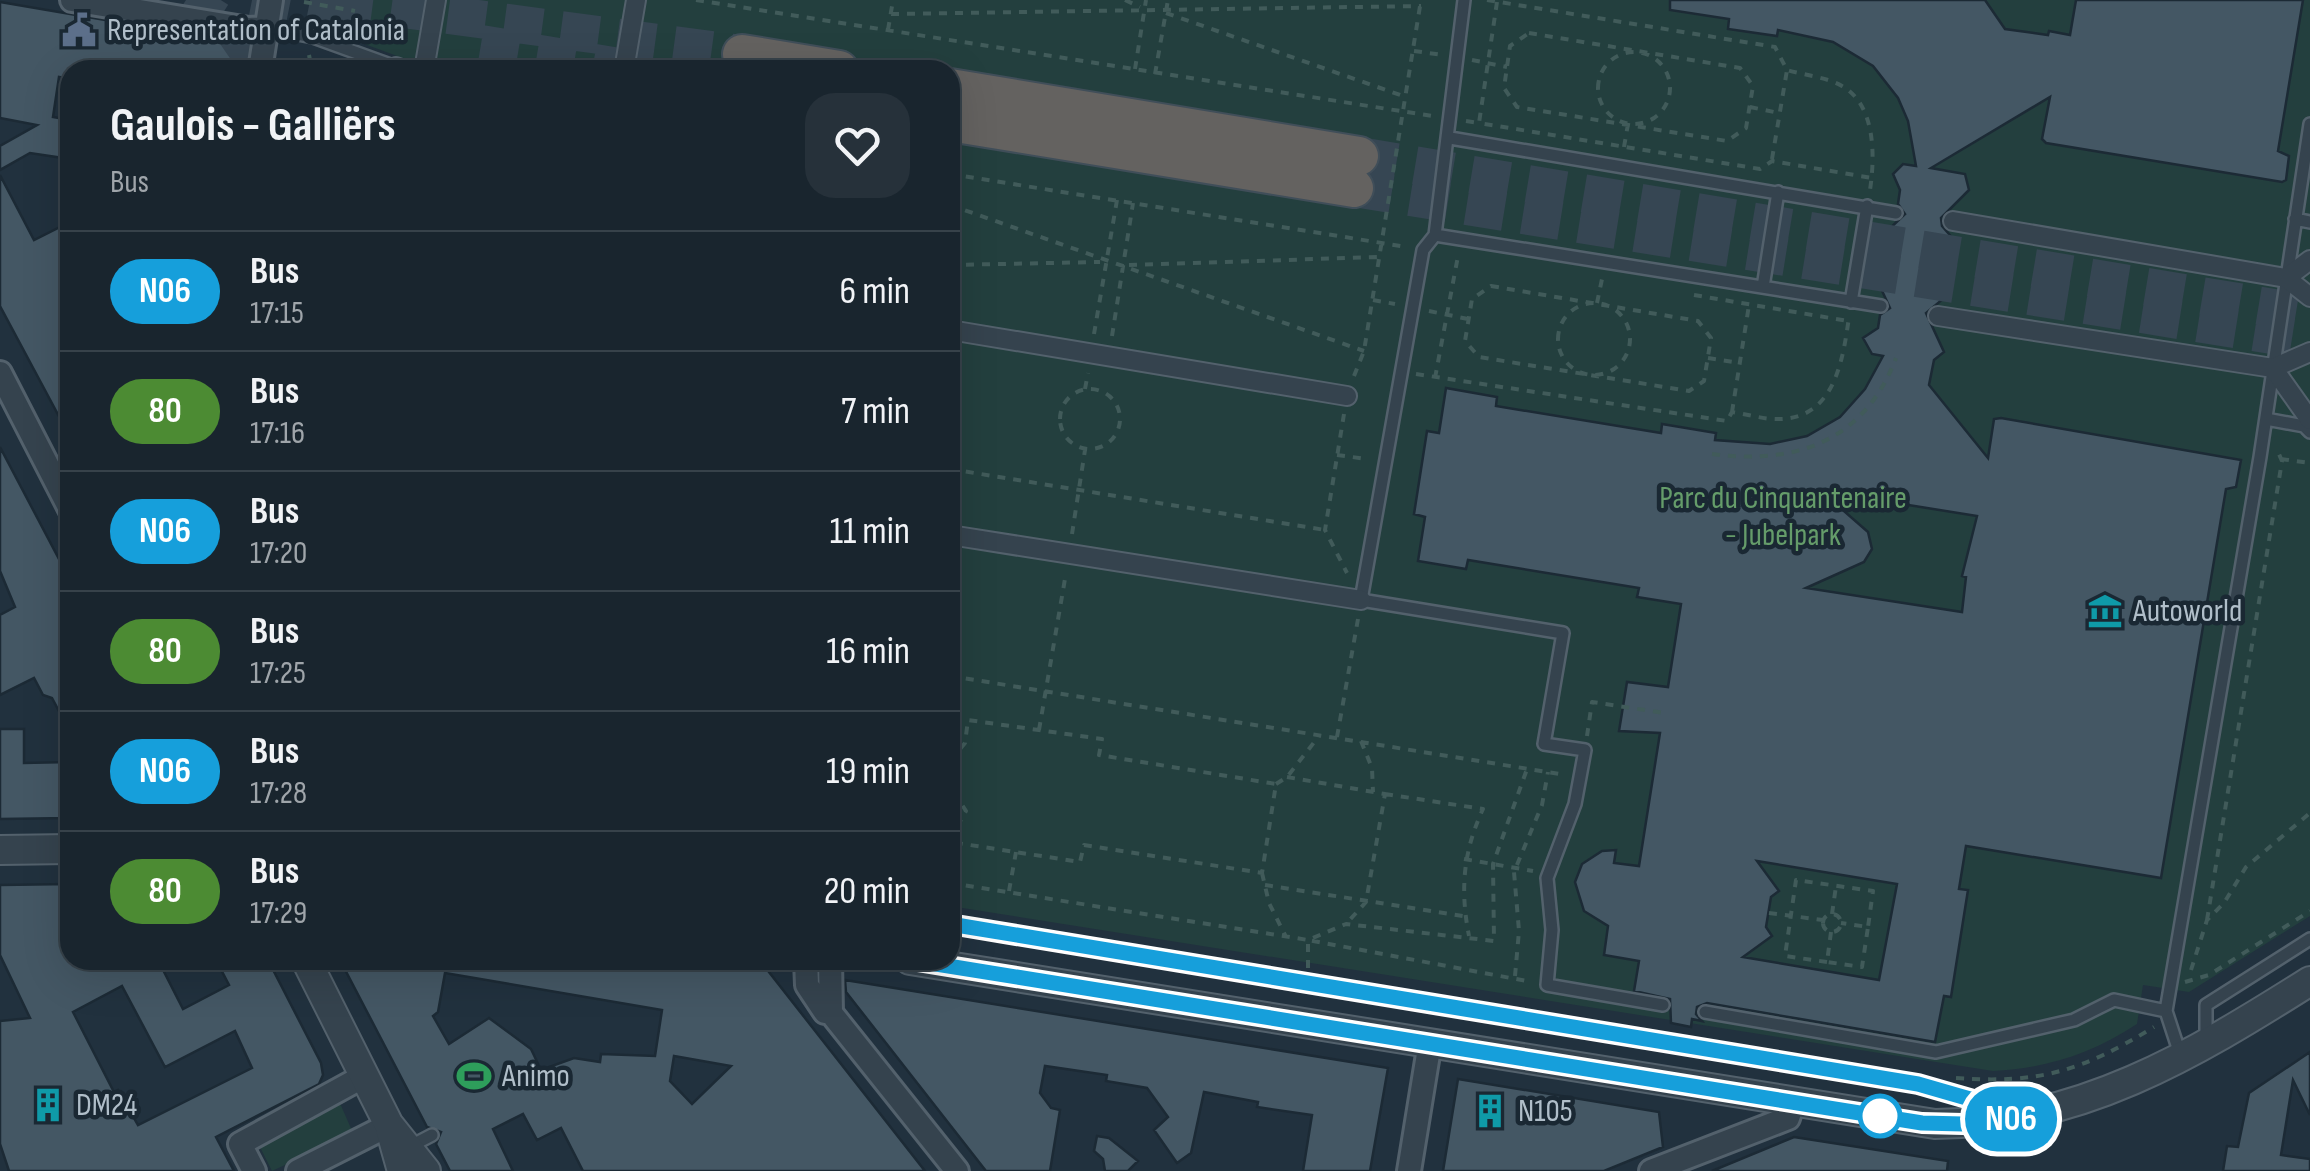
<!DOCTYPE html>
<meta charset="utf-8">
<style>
:root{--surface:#19252e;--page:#26313a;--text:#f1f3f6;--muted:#9fa5aa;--line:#37424a}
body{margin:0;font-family:"Sofia Sans Condensed",sans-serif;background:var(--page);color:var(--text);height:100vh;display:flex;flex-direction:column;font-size:38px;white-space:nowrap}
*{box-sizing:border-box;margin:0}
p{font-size:32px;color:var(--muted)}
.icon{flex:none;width:55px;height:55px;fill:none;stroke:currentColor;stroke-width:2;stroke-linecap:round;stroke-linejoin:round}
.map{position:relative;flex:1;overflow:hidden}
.details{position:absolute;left:60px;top:60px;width:900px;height:910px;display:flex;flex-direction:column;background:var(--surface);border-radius:30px;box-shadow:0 10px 40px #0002,0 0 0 2px var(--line)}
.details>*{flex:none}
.badge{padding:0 20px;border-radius:32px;font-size:35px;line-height:65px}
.map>.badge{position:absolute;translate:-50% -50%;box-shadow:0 0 0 5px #fff}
.round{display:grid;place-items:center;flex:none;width:105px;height:105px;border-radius:30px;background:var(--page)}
.head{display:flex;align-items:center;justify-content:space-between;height:170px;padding:0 50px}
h1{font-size:48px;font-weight:700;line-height:75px}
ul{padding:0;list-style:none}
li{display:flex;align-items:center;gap:30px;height:120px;padding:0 50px;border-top:2px solid var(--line)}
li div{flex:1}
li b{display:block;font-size:38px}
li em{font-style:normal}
li .badge{min-width:110px;font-weight:700;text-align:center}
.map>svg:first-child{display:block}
.green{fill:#233f3e}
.building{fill:#445764;stroke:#1c2a35;stroke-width:2.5;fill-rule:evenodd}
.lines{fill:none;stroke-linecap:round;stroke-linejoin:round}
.trunk-tunnel{stroke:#364653;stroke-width:38;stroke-dasharray:38 19;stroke-linecap:butt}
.service-casing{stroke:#53616c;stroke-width:16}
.pedestrian-casing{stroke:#53616c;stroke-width:22}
.minor-casing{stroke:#53616c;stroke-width:28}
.tertiary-casing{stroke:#53616c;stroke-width:32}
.trunk-casing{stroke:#404e59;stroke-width:42}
.path{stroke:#415b5a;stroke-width:4;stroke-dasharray:8 8;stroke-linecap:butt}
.service{stroke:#35434e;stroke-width:11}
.pedestrian{stroke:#35434e;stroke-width:18}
.minor{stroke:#35434e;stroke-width:22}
.tertiary{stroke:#35434e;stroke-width:28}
.trunk{stroke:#646260;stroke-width:38}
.line-casing{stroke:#fff;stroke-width:22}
.line{stroke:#169fdb;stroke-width:15}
.stop-dot{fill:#fff;stroke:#169fdb;stroke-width:5}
.labels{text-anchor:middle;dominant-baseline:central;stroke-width:9;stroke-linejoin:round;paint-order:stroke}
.poi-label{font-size:32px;fill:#b0bec9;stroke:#1a2833;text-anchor:start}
.park-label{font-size:32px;fill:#659c6a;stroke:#1a2833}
</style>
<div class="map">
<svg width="2310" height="1171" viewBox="0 0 2310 1171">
<rect width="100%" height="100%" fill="#21313e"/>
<path class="green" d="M316 0H2310V916L2189 992 2143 985 2137 1024C2091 1054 2048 1068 1993 1071L950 906V70H916L744 42 739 70H395L397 56 313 25Z
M339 1101 353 1133 272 1171 259 1145Z"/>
<path class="building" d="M1670 0H1985L2005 29 2048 35 2049 31 2070 35 2076 0H2303L2278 151 2289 156 2286 180 2282 182 2046 143 2042 139 2050 97 1931 168 1965 174 1969 190 1941 218 1942 226 1955 241 1947 253 1943 282 1949 294 1926 313 1944 352 1934 360 1929 385 1988 458 1994 419 2001 418 2241 460 2236 487 2226 489 2161 878 1966 846 1959 889 1968 890 1951 997 1944 996 1935 1042 1707 1003 1697 1007 1696 1014 1702 1021 1692 1019 1691 1027 1671 1023 1670 999 1634 991 1639 961 1604 955 1608 926 1584 911 1575 882 1582 864 1602 851 1616 850 1614 863 1639 866 1660 733 1619 731 1627 682 1668 687 1681 604 1637 597 1639 588 1468 560 1466 569 1418 561 1425 517 1414 514 1427 431 1439 433 1446 388 1497 397 1496 406 1661 433 1662 424 1716 433 1715 440 1770 444 1807 436 1840 417 1865 389 1883 356 1872 354 1863 338 1878 328 1880 315 1890 308 1878 282 1887 273 1891 245 1886 232 1905 214 1898 204 1900 190 1893 174 1903 164 1916 166 1908 121 1898 98 1873 66 1833 42 1778 30 1777 36 1728 29 1729 19 1670 10ZM1821 491 1977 516 1962 576 1966 577 1962 612 1806 588 1864 562 1872 549 1868 532ZM1757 861 1897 884 1879 980 1743 957 1772 936 1766 927 1771 897 1779 891Z
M0 2 234 42 230 70H70V79L59 77 53 117 70 120V159L30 153 0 170V146L37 125 0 118Z
M0 175 34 240 70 222V437L0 306Z
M0 447 70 580V732L52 698 43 695 34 678 0 695V615L15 607 0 571Z
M0 729H24V763L70 762V818L0 819Z
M70 884V960H158L183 1009 229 985 216 960H268L321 1063 323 1075 319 1084 216 1137 234 1171H9L0 1144V1021L30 1018 0 955V885ZM122 986 165 1067 235 1031 252 1068 138 1125 118 1090 114 1092 73 1012Z
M340 960H719L765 967 925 1171H583L561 1128 537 1140 523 1114 493 1129 513 1171H450L436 1144 441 1132 427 1127ZM445 973 662 1010 655 1056 601 1054 600 1062 574 1058 541 1070 531 1049 489 1018 449 1044 433 1016 438 1012ZM674 1056 731 1066 692 1104 670 1081Z
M845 980 1388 1068 1370 1171H1303L1312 1115 1257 1107 1258 1102 1204 1092 1191 1153 1177 1163 1154 1130 1168 1117 1147 1088 1106 1081 1107 1075 1045 1066 1040 1093 1051 1108 1060 1110 1050 1171H986L846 992Z
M2310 1052V1115L2293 1080 2281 1155 2310 1159V1171H2223L2227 1146 2238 1147 2249 1093Z
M1458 1079 1659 1112 1663 1147 1604 1171H1443Z
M1097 1136 1109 1138 1138 1161 1128 1171H1105L1103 1159 1094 1151Z
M1794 1137 1948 1161 1947 1171H1712Z"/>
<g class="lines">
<path class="trunk-tunnel" d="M186 0 235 32 261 70
M252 0 363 22
M335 0 742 54
M481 44 637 70
M1359 156 2310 314
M1354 188 2310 341"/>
<g class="service-casing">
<path id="service" d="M1464 0 1435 235 1423 250 1361 600 1563 633 1544 744 1585 750 1575 804 1547 878 1552 930 1547 985 1663 1005
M267 28 313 37 396 67
M1450 138 1896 213
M2295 219 2310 222
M1435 235 1881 306
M1763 287 1778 192
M1851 302 1867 206
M2266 419 2304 426 2310 432
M950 924 1880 1077 2005 1109
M1705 1012 1936 1052 2074 1020 2114 1000 2166 1011
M2206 1039V1005L2310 939
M2180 1054 2166 1011 2260 457 2310 124
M409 1147 432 1135"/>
</g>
<g class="pedestrian-casing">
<path id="pedestrian" d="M396 67 404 70
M424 70 436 0
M624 70 636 0
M1953 221 2286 278 2310 260
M2286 278 2310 297
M1938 316 2273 368 2310 420
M950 330 1347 396
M2273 368 2310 352
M950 535 1361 600"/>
</g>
<g class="minor-casing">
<path id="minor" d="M72 0 249 29 267 28
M260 70 271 0
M0 373 70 509
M806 960 807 985 825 1012 831 1013 957 1171
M830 960 831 1013
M254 1171 240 1144 364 1076
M298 1171 389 1125
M1409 1171 1430 1042
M1651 1171 1788 1118 1793 1103"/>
</g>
<g class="tertiary-casing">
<path id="tertiary" d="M0 850 70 849
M306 960 389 1125 402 1171
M910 960 1935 1124C2078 1124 2193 1055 2310 981
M390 1126 426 1171"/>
</g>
<g class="trunk-casing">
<path id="trunk" d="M742 54 839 70
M950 88 1359 156
M950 122 1354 188"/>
</g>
<path class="path" d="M696 0 1432 116
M1125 0 1140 7
M1487 0 1775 47 1787 70C1803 75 1827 77 1842 86 1876 105 1875 157 1870 190
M304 2 355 11
M1497 2 1479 123 1760 169 1772 161 1872 178
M1166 13 1406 97
M891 14 1421 6
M888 30 893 0
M1529 33 1740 68 1753 86 1746 128 1727 141 1517 107 1504 88 1510 46Z
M1414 51 1443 55
M1598 88a36 36 0 1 1 72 0a36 36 0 1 1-72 0Z
M309 55 312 70
M1472 60 1507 67
M1135 69 1146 0
M1155 74 1168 0
M1750 107 1779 113
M1466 121 1479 123
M1624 147 1628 124
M1772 159 1787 70
M950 174 1407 247
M950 205 1364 351
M950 265 1100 262
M1129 265 1379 257
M1491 286 1698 321 1711 338 1704 381 1689 391 1479 357 1465 341 1472 299Z
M1694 295 1848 321
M1373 300 1395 304
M1597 303 1602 279
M1558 339a36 36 0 1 1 72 0a36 36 0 1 1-72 0Z
M1429 311 1468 319
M1094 334 1117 200
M1112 336 1133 203
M1708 358 1740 363
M1416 374 1727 421 1732 412C1747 414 1765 420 1780 419 1835 418 1843 359 1849 317
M1354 376 1364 351 1421 0
M1435 378 1458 256
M1060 419a30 30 0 1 1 60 0a30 30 0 1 1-60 0Z
M1085 389 1088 373
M1732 412 1749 305
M1344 414 1325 530 1347 573
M1712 454C1795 465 1864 442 1896 358
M1337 455 1367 459
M2281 459 2310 463
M950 469 1325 530
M1072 534 1085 450
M950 676 1566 775
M1039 730 1066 573
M1587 736 1592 702 1664 713
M1337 737 1358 619
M1361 741 1372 768 1373 792
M950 761 965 743 968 720 1102 739 1099 755 1276 784 1262 873 1084 845 1080 862 957 843 953 824
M1287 777 1385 794 1366 902 1346 924
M1276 784 1287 777 1319 736
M1385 794 1483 809C1463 852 1460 890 1469 936
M950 798 959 800 966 811 959 823 950 824
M1464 859 1533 871
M1262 873 1269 903 1286 937
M950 883 1308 940 1346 924 1494 941 1493 864 1527 769
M1265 885 1463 916
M1009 891 1016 852
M1769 913 1823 920
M1832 914 1836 886
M1823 923a9 9 0 1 1 18 0a9 9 0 1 1-18 0Z
M2207 920 2282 461 2278 452
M1831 932 1827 962 1862 967 1868 927 1841 923
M1827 962 1785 956 1796 880 1873 891 1868 927
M1308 968V940L1532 982
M2191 970 2207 920 2224 903 2246 867 2310 813
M1515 976 1519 931 1514 872 1542 805 1548 772
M2185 982 2209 975 2310 911
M1956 1078C2040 1084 2082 1071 2154 1027"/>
<use href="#service" class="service"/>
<use href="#pedestrian" class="pedestrian"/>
<use href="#minor" class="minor"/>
<use href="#tertiary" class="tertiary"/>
<use href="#trunk" class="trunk"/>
</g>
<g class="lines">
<g class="line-casing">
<path id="line" d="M911 960 1922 1123 1963 1124 2029 1116 1918 1084 950 924"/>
</g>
<use href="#line" class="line"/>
</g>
<defs>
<g id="civic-bare" transform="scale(2.7)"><path d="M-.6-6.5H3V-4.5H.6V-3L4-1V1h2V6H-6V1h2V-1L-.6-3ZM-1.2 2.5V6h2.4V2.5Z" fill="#5c6f8a" stroke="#1a2833" stroke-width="2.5" paint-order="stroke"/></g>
<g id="museum-bare" transform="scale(2.7)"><path d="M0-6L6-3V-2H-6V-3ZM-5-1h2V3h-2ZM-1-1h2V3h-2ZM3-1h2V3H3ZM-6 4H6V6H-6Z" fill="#0f9aa8" stroke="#1a2833" stroke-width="2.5" paint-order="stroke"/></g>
<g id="stadium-bare" transform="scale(2.7)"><path d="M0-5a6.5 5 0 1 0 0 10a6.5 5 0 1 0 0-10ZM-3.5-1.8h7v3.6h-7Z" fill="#2e9e5b" stroke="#1a2833" stroke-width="2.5" paint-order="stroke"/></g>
<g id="building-bare" transform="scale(2.7)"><path d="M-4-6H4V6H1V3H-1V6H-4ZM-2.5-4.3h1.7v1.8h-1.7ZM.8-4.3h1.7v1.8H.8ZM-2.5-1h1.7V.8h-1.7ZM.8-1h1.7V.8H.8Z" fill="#0f9aa8" stroke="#1a2833" stroke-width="2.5" paint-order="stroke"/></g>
</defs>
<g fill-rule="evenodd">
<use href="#civic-bare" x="79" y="30"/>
<use href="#museum-bare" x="2105" y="611"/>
<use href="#stadium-bare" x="474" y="1076"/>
<use href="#building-bare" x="48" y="1105"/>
<use href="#building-bare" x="1490" y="1111"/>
</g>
<circle class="stop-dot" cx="1880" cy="1116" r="20"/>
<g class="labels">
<g class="poi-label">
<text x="107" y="30">Representation of Catalonia</text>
<text x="2133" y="611">Autoworld</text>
<text x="502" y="1076">Animo</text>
<text x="76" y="1105">DM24</text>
<text x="1518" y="1111">N105</text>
</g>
<g class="park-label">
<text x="1783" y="498">Parc du Cinquantenaire<tspan x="1783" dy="37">- Jubelpark</tspan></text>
</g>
</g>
</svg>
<b class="badge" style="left:2011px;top:1119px;background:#169fdb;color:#fff">N06</b>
<section class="details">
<div class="head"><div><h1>Gaulois - Galliërs</h1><p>Bus</p></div><a class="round"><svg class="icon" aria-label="heart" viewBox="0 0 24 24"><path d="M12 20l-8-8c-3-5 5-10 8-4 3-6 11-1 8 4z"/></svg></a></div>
<ul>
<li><span class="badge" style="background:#169fdb;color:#fff">N06</span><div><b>Bus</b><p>17:15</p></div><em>6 min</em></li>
<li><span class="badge" style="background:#4c8b33;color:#fff">80</span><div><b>Bus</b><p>17:16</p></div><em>7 min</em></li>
<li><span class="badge" style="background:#169fdb;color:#fff">N06</span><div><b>Bus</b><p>17:20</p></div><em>11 min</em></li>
<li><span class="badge" style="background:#4c8b33;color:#fff">80</span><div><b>Bus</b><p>17:25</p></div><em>16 min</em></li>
<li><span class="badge" style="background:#169fdb;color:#fff">N06</span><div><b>Bus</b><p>17:28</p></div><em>19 min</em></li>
<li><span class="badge" style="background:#4c8b33;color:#fff">80</span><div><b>Bus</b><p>17:29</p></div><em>20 min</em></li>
</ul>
</section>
</div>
